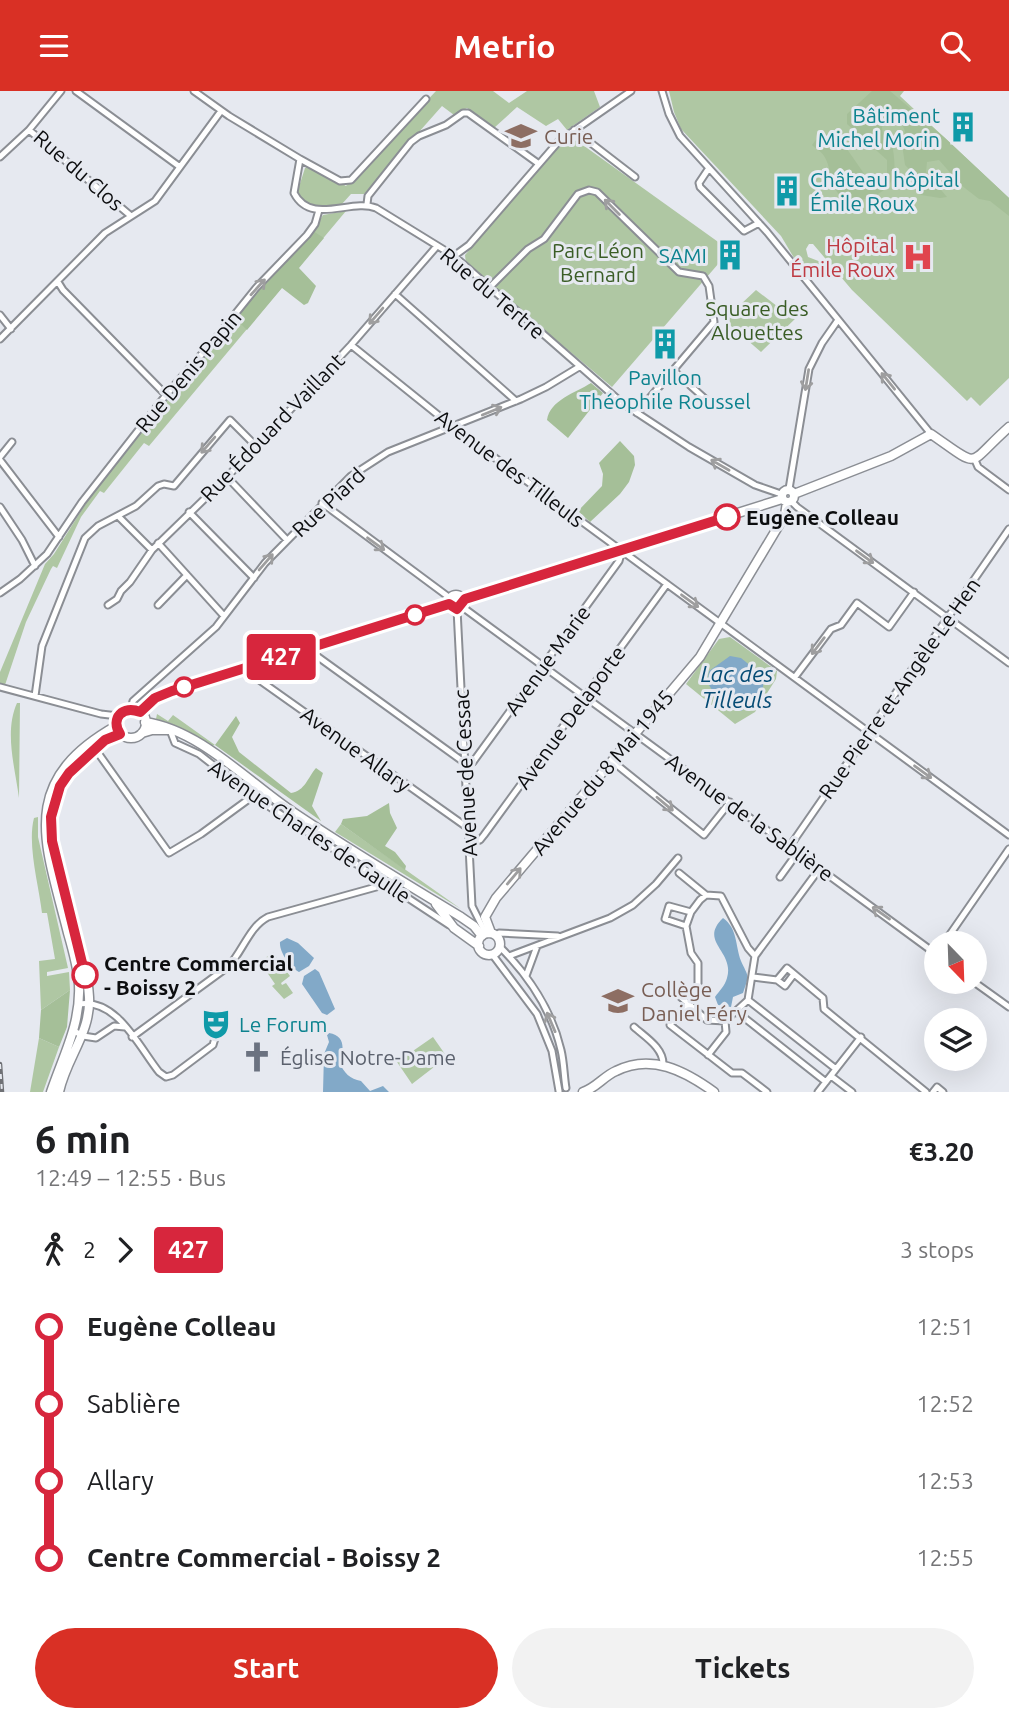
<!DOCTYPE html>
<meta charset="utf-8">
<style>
:root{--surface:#fff;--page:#f2f2f2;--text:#202124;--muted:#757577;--accent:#d93025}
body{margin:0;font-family:Ubuntu,sans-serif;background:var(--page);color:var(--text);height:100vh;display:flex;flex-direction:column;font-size:26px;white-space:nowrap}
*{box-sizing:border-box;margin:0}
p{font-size:23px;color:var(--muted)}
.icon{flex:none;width:38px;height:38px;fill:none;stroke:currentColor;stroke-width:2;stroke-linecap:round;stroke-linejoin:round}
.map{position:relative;height:1001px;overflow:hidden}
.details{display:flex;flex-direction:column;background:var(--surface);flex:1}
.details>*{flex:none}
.badge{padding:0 14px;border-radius:5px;font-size:24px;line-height:46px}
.needle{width:46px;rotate:157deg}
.tools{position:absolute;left:924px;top:840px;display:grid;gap:14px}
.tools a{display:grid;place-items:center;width:63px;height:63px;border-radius:50%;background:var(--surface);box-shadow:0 7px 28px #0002;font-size:35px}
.map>.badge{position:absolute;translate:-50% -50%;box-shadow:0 0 0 4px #fff}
.legs{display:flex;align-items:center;gap:10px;height:77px;padding:0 35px;font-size:23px}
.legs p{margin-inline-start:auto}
.headline{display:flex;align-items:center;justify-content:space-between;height:119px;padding:0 35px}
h1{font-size:38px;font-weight:700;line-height:52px}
.action{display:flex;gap:14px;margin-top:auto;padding:14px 35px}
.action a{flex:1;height:80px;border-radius:42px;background:var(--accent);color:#fff;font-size:28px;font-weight:700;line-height:80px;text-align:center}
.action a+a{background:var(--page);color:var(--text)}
ul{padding:0 35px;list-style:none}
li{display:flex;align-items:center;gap:24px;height:77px;font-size:26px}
li i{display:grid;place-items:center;width:10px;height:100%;margin:0 9px;background:currentColor}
li i::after{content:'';width:18px;height:18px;margin:-9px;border:5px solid;border-radius:50%;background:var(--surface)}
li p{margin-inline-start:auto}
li:first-child i{background:linear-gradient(#0000 50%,currentColor 0)}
li:last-child i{background:linear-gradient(currentColor 50%,#0000 0)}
header{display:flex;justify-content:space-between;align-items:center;height:91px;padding:0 35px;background:var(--accent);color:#fff;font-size:32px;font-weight:700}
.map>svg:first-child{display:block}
.green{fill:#afc7a3}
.forest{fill:#a5bf98}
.water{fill:#82a9c8}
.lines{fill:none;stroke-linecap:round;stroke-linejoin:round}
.street-casing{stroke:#8b8e94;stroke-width:9}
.secondary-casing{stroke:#8b8e94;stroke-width:11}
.street{stroke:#fff;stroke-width:5}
.secondary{stroke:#fff;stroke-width:8}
.rail-casing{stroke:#6f7175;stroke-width:4.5}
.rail{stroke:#e6e9f0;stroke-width:2;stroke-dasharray:5;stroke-linecap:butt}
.oneway{stroke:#9e9e9f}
.line-1-casing{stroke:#fff;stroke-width:16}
.line-1{stroke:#d7263d;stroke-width:10}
.stop-1-dot{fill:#fff;stroke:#d7263d;stroke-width:3.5}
.labels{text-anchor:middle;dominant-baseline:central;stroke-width:6;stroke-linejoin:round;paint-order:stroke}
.culture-label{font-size:21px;fill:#0d838f;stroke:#e6e9f0;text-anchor:end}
.education-label{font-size:21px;fill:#785e54;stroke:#e6e9f0;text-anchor:start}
.street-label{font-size:21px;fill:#0c0d0f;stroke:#e6e9f0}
.health-label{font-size:21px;fill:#be3a42;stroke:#e6e9f0;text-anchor:end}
.park-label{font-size:21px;fill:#3a5d26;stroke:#e6e9f0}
.stop-label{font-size:21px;font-weight:bold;fill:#0c0d0f;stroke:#e6e9f0;text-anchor:start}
.worship-label{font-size:21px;fill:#5b616d;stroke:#e6e9f0;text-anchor:start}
.water-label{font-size:23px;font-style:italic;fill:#054b74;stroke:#e6e9f0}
</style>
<header><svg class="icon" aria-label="menu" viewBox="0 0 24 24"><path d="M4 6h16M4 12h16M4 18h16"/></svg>Metrio<svg class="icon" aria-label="search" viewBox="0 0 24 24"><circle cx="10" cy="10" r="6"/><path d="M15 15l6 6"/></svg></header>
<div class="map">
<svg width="1009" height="1001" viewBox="0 0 1009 1001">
<rect width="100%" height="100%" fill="#e6e9f0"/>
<path class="green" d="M436 0H493L509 12 527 0H594L600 16 567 39 558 28 546 35 517 16 494 37 467 17 454 24 442 15 364 103H351L342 113C325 116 306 120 297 102L305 77 308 75 346 95Z
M669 0H904L900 5 1009 107V287L980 315 971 306 967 310 852 199 813 153H809L806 158 808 166 821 171 819 173 822 177 806 187 781 145 681 38 674 21Z
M572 48 580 52 728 158 724 163 725 165 612 296 466 173 465 164 564 50Z
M346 120 149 355 144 352 104 402 100 400 81 426 57 477 53 475 51 478 26 531 5 594 0 593V581L45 473 54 463 88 409 168 307 258 199 313 140 323 124Z
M756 199 782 219 789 214 798 225 761 261 724 229Z
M730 546 777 580 776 588 755 621 735 633 686 593 719 548Z
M17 612H20L19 707C15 676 4 641 17 612Z
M157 623 168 630 173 624 215 654 211 655 170 632 156 628Z
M38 726V746L68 877 47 881V885L69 881 70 899 41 919 39 870 55 868 47 822H42C39 795 27 754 34 727Z
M341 733 461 818 335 741Z
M273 861 290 885 281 892 282 894 286 892 293 902 284 908 272 895 275 893 260 871Z
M433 946 447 966 412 993 397 971Z
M39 947 59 956 43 1001H30Z"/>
<path class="forest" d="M872 0H890L944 46 1009 107V125L990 110 979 108 961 94 939 69 927 71 926 81 947 106 940 107 921 104 911 80 905 74 902 53 905 40 898 25 888 28 882 36 883 45 892 53C898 84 895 101 861 109 855 111 846 110 841 105 829 95 832 77 824 65 822 61 816 58 812 54L818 46 833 41 838 45 865 84 878 87 887 84V69L847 33V23Z
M313 140 324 147 299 177 316 195 308 212 304 214 282 197 247 239 235 227Z
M591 292 603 302 568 347 547 329C550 309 575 302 591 292Z
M620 350 634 365 635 374 629 391 620 403 590 431 578 420 602 395 603 383 599 372Z
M236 625 240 632 232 646 239 661 291 702C305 700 308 686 316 677L323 682 312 715 321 730 215 654Z
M389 712 390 722 397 737 385 755 395 761 406 775 405 779 341 733 343 728 367 725Z
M70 899 67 936 59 956 39 947 41 919Z"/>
<path class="water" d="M730 565 741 567 763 585C765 607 758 609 741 620 721 618 717 606 707 591L709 580Z
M723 827C738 838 735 854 741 870 744 877 747 881 748 887L743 902 733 906 731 916 718 914 715 906C719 900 725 895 727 887 735 860 698 851 723 827Z
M287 847 298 852 314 867 309 875 299 881C290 876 279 861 280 851Z
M315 878 319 881 335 918 327 924 322 922 302 893 304 885Z
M329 942C346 945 344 959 339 971 344 982 350 988 361 990L370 1000 383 995 389 1001H323L324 963 329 951 327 944Z"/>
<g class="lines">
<g class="street-casing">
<path id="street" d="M76 0 180 76
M194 0 229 25 300 68 294 102C311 135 351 107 376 117L454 165 622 312 689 356 755 394 781 403
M662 0 669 23 680 45 767 141 931 343
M29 39 131 125
M574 39 635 86
M0 66 29 39 61 0
M300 68 340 90 351 89 426 8
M709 77 699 92 700 96 744 140 759 132
M367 113 368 105 411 51 419 45 446 34 463 22H468L539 73
M454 165 469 154 559 50 631 0
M58 191 63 199 166 304
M489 197 528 158 544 148 578 103 589 99 597 101 679 181 703 185 709 195 714 231 637 322
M395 203 516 310
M0 224 11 238
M0 248 105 142 155 110 221 20
M351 254 453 336 1009 744
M673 279 712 314
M0 366 12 351
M0 369 59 446
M975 369 978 376 1009 399
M227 386 287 449
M789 398 809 278 822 252 838 229
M791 410 797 416 1009 572
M322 412 450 507
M0 416 22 449 35 475
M189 421 254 487
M119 426 152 459
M158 452 224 525
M0 502 20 488 47 463 82 411 166 304 215 248 256 197 307 144 315 133 319 119
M108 514 117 508 121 500 130 491 152 459 227 386 351 254 437 155
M158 514 187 484
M461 515 936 863
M457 518 472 815 486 843
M311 557 314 563 465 672 473 671 619 470 622 459
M247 577 248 581 468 737
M795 586 831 538 841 534 857 512 889 536 914 501
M0 596 101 623 118 625
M35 605 42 555 85 447 98 435 136 415 158 395 164 393 174 395 230 329 255 354
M131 618 133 610 216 536 265 472 351 385 388 361 521 308 546 296 579 276
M170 639 175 652 199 663 253 705 449 834
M96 659 169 762 201 743 253 705
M612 670 704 744 730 711
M469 753 480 749 484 744 667 493
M790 755 1009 438
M780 786 798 761
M706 804 700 809 691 821 686 835 691 862 698 872V901L670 934 732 982H742L767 1001
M686 835 665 828 669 815 691 821
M496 844 499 842 558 845
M944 852 1009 758
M500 856C528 884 552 920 561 959 564 971 564 985 566 997
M492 863 537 923 552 960 559 1000
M509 865 610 827 633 814 656 793 678 767
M755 865 820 777
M526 885 537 855
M753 886 777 889 787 877 823 907 824 918 926 1001
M777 889 785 895 794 883
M974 891 1009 916
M674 900 707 929 725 930 748 909 755 865 748 857 721 805 706 804 679 782
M748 909 836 978
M79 913C117 907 139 956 159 981L166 986 173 984 213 954 216 944
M737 921 826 991
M634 936C645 946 664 957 663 974
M74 940 83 945 96 947 114 935 125 936
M132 946 229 875C243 859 250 835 268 826L387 793
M708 964 726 941 725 930
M831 985 852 1001
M818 1001 861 946
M933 1001 937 996 943 1001"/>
</g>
<g class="secondary-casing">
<path id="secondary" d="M782 405a6 6 0 1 1 12 0a6 6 0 1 1-12 0Z
M794 403 891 365 931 343C983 379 965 375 1009 336
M449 511a7 7 0 1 1 14 0a7 7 0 1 1-14 0Z
M462 509 782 408
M116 632a15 15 0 1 1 30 0a15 15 0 1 1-30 0Z
M140 621 155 607 172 600 449 513
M145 631C200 639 248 691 293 721 348 758 405 792 461 826L474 835 482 845
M142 642 152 639H170
M436 813 454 837 479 855
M491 842 485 826 496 807 700 566 785 424 787 411
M478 853a11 11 0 1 1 22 0a11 11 0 1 1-22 0Z
M51 1001C63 965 81 933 79 894 78 876 73 859 68 842 45 751 17 691 116 635
M59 1001C66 967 91 942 89 906 86 844 30 751 61 694 67 682 78 676 87 668 99 657 105 648 120 643
M583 1001C596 997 604 985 616 980 651 962 685 980 714 1001"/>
</g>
<use href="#street" class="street"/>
<use href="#secondary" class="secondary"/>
<g class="rail-casing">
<path id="rail" d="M0 973 2 1001"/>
</g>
<use href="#rail" class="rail"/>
</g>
<defs><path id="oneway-shaft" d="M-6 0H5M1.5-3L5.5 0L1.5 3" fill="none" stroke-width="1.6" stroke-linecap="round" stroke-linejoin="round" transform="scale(1.75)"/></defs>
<g class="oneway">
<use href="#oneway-shaft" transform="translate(612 116) rotate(-135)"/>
<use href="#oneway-shaft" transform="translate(258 196) rotate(-48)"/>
<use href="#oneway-shaft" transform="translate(376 225) rotate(131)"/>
<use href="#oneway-shaft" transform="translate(807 289) rotate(99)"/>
<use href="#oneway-shaft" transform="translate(888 290) rotate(-129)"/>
<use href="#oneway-shaft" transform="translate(492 320) rotate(-22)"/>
<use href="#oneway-shaft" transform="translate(208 354) rotate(131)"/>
<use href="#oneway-shaft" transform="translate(720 374) rotate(-150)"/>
<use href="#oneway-shaft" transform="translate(376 453) rotate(36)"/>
<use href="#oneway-shaft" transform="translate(865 466) rotate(36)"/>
<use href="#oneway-shaft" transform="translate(266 471) rotate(-49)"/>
<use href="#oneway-shaft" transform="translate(690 510) rotate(36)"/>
<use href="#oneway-shaft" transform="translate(818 555) rotate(127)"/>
<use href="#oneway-shaft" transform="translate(923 681) rotate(36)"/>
<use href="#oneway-shaft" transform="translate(665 713) rotate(40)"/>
<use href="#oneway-shaft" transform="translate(514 785) rotate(-50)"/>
<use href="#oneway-shaft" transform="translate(881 822) rotate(-145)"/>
<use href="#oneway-shaft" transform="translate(551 931) rotate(-113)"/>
</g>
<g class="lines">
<g class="line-1-casing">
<path id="line-1" d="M85 884 52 750 51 726 60 695 69 682 105 649 120 643C110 627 123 614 140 621L155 607 172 600 449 513 457 518 465 508 727 426"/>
</g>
<use href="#line-1" class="line-1"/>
</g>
<defs>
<g id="building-bare" transform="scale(2.415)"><path d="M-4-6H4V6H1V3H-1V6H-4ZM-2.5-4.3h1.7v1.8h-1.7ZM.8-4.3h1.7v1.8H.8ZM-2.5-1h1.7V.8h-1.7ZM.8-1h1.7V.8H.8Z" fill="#0f9aa8" stroke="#e6e9f0" stroke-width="2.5" paint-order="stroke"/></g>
<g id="school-bare" transform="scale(2.415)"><path d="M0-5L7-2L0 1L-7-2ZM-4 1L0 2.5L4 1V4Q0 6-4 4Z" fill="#8d6e63" stroke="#e6e9f0" stroke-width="2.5" paint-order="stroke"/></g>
<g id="hospital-bare" transform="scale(2.415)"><path d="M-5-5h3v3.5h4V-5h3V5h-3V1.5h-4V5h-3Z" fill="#e0444e" stroke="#e6e9f0" stroke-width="2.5" paint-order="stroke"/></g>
<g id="theatre-bare" transform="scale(2.415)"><path d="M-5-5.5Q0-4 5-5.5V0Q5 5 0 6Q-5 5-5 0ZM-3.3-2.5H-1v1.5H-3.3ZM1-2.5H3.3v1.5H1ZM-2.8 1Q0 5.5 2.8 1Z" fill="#0f9aa8" stroke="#e6e9f0" stroke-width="2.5" paint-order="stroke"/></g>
<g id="church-bare" transform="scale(2.415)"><path d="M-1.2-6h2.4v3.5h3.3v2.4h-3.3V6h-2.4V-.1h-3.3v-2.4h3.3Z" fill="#6b7280" stroke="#e6e9f0" stroke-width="2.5" paint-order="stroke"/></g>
</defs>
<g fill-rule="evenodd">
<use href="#building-bare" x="963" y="36"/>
<use href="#school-bare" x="521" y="45"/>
<use href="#building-bare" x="787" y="100"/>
<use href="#building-bare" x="730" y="164"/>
<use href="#hospital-bare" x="918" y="166"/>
<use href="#building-bare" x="665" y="253"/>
<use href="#school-bare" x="618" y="910"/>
<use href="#theatre-bare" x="216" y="933"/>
<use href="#church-bare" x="257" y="966"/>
</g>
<g class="stop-1-dot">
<circle cx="727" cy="426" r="12"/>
<circle cx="415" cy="524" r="9"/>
<circle cx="184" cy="596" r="9"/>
<circle cx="85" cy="884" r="12"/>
</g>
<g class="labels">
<g class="culture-label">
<text x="940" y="24">Bâtiment<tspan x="940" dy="24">Michel Morin</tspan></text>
<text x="810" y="88" text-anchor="start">Château hôpital<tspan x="810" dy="24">Émile Roux</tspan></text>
<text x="707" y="164">SAMI</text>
<text x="665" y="286" text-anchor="middle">Pavillon<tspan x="665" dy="24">Théophile Roussel</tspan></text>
<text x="239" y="933" text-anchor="start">Le Forum</text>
</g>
<g class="education-label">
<text x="544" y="45">Curie</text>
<text x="641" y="898">Collège<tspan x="641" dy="24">Daniel Féry</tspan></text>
</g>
<g class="street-label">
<text transform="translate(79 79) rotate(41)">Rue du Clos</text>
<text transform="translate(493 202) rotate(40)">Rue du Tertre</text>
<text transform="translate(188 280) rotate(-50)">Rue Denis Papin</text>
<text transform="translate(272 336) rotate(-46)">Rue Édouard Vaillant</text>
<text transform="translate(510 377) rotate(37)">Avenue des Tilleuls</text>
<text transform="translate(328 411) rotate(-43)">Rue Piard</text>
<text transform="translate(547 569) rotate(-54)">Avenue Marie</text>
<text transform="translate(899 597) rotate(-55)">Rue Pierre et Angèle Le Hen</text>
<text transform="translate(570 626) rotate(-54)">Avenue Delaporte</text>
<text transform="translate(356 658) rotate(36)">Avenue Allary</text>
<text transform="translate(602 681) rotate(-50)">Avenue du 8 Mai 1945</text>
<text transform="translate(465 682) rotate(-93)">Avenue de Cessac</text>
<text transform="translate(750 726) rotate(36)">Avenue de la Sablière</text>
<text transform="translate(310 740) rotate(34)">Avenue Charles de Gaulle</text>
</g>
<g class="health-label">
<text x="895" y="154">Hôpital<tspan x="895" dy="24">Émile Roux</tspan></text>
</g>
<g class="park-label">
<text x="598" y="159">Parc Léon<tspan x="598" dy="24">Bernard</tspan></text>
<text x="757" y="217">Square des<tspan x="757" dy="24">Alouettes</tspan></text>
</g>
<g class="stop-label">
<text x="746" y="426">Eugène Colleau</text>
<text x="104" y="872">Centre Commercial<tspan x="104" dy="24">- Boissy 2</tspan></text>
</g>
<g class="worship-label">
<text x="280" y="966">Église Notre-Dame</text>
</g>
<g class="water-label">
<text x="737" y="582">Lac des<tspan x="737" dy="26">Tilleuls</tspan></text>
</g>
</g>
</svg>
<div class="tools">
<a><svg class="needle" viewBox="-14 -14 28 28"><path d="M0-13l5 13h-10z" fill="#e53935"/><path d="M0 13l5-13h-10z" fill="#757577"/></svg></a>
<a><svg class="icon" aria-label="layers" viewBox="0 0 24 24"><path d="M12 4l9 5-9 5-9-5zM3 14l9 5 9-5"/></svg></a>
</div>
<b class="badge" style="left:281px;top:566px;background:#d7263d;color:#fff">427</b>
</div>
<section class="details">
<div class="headline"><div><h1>6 min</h1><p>12:49 – 12:55 · Bus</p></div><b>€3.20</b></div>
<div class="legs"><svg class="icon" aria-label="walk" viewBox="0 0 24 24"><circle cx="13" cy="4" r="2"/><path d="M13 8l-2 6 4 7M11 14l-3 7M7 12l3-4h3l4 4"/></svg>2<svg class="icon" aria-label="forward" viewBox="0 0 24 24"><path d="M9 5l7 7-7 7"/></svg><b class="badge" style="background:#d7263d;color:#fff">427</b><p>3 stops</p></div>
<ul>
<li><i style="color:#d7263d"></i><b>Eugène Colleau</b><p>12:51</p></li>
<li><i style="color:#d7263d"></i><span>Sablière</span><p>12:52</p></li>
<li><i style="color:#d7263d"></i><span>Allary</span><p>12:53</p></li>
<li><i style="color:#d7263d"></i><b>Centre Commercial - Boissy 2</b><p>12:55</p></li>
</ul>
<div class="action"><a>Start</a><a>Tickets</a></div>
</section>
